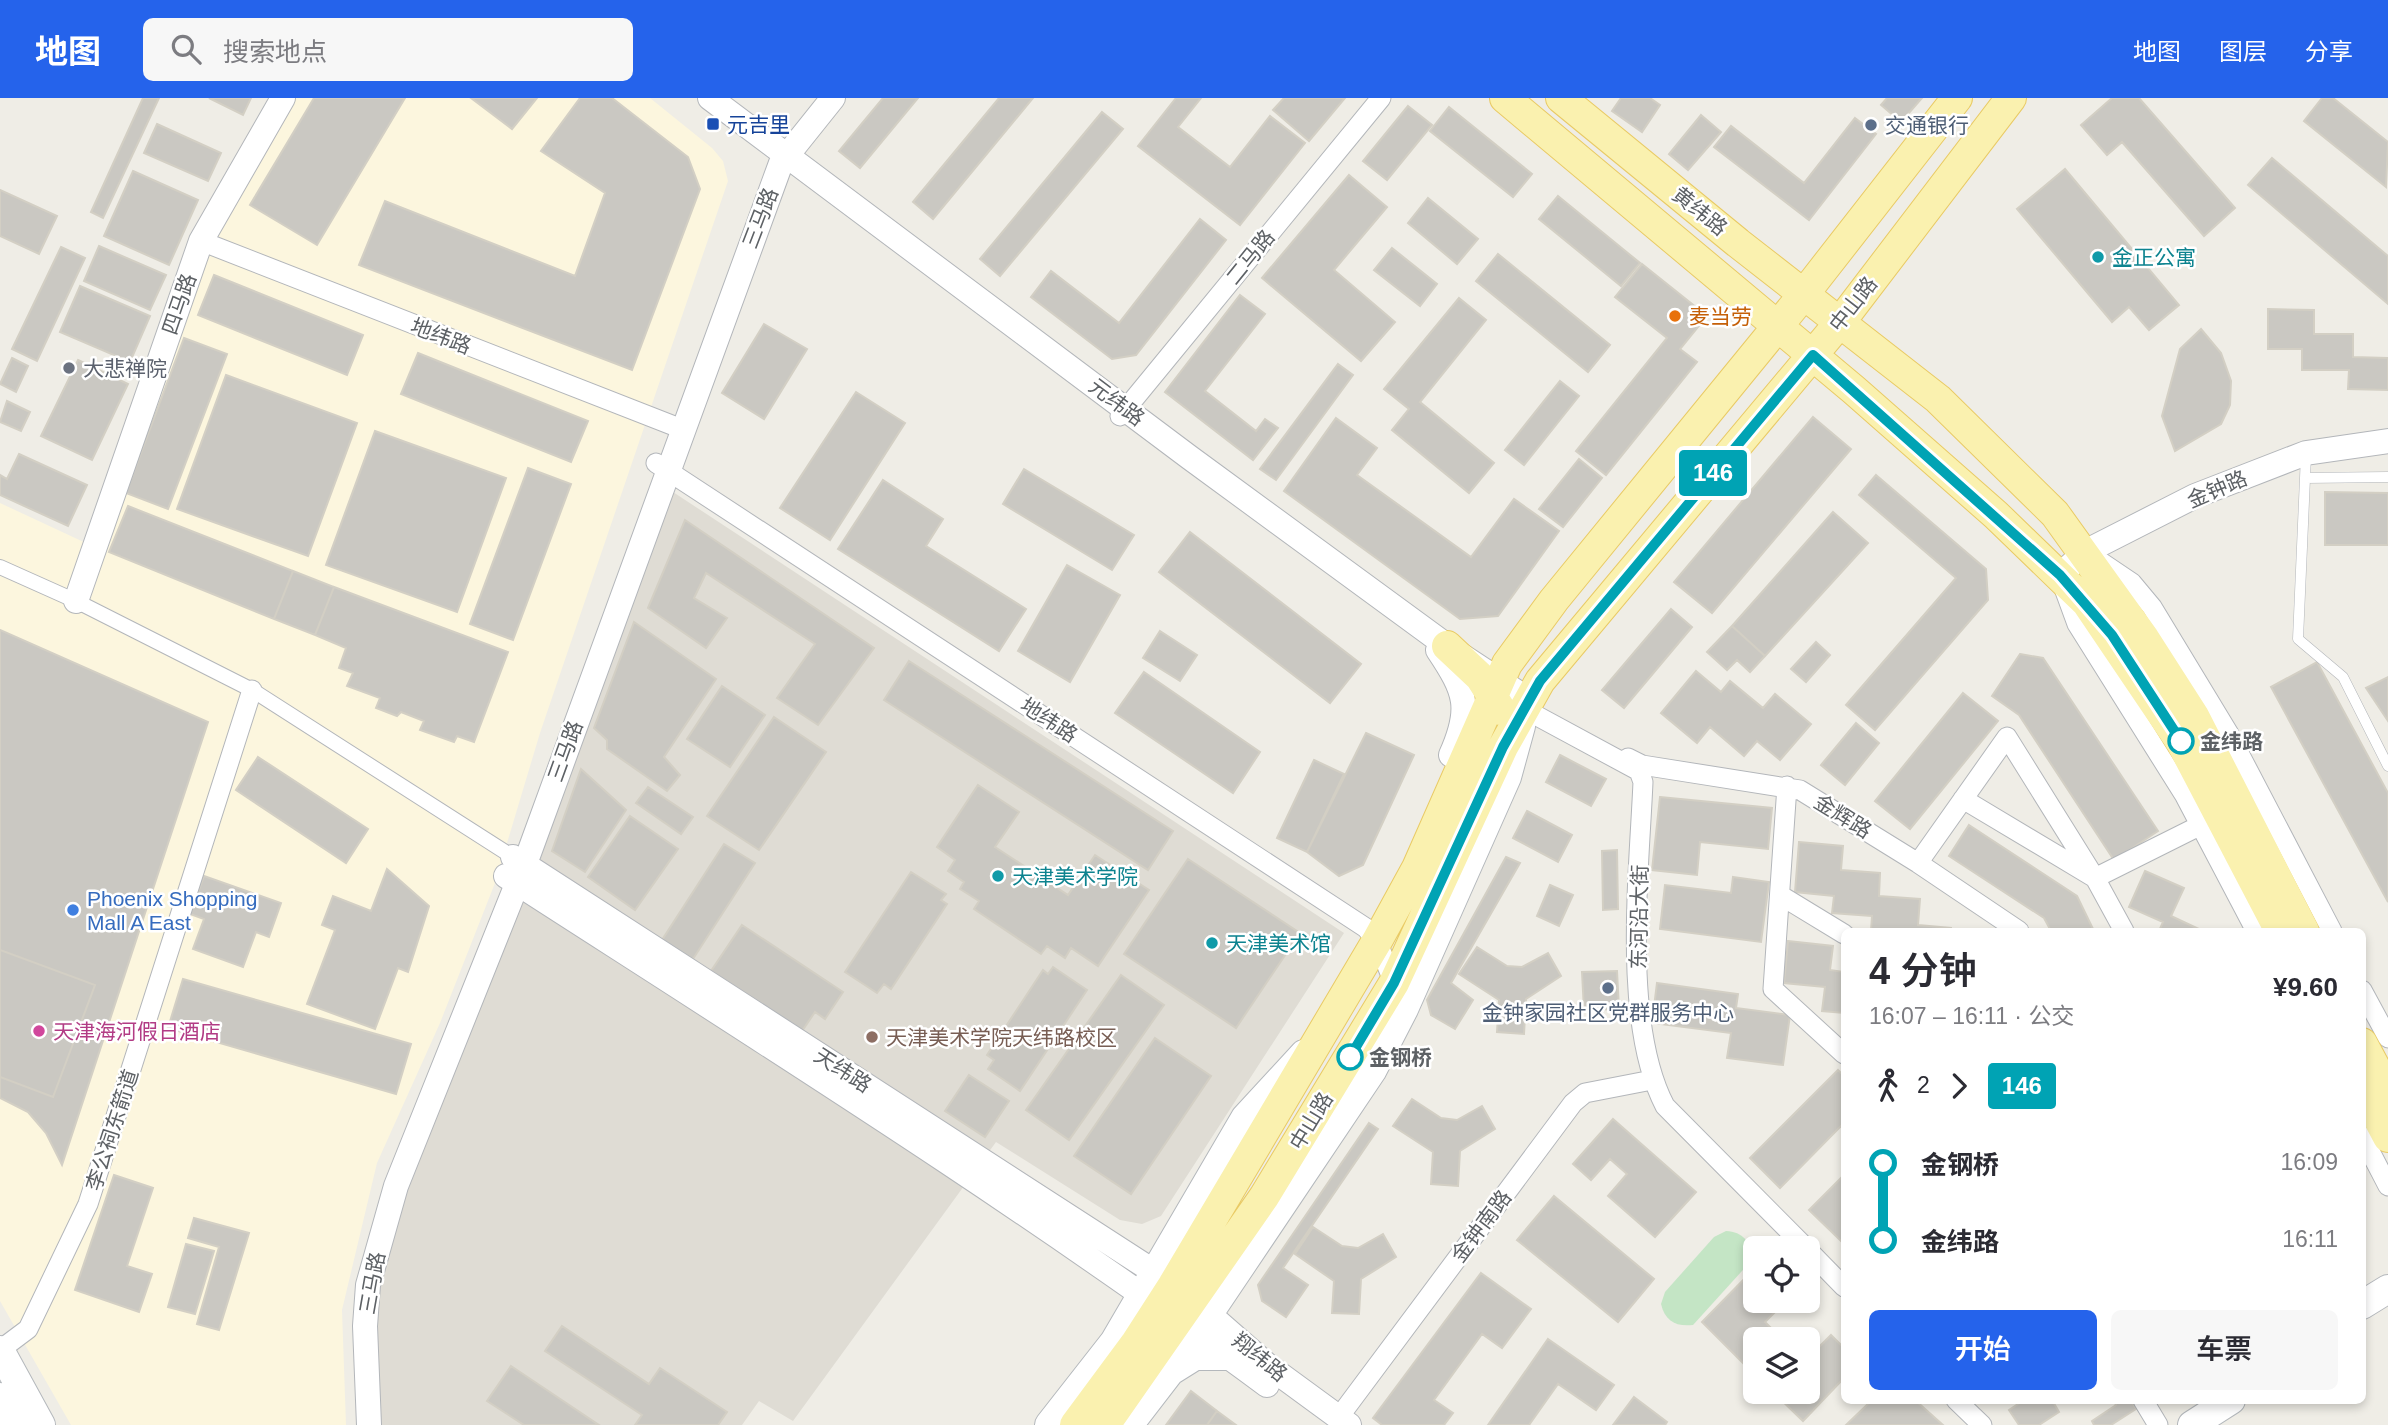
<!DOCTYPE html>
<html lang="zh">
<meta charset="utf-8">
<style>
:root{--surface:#fff;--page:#f7f7f7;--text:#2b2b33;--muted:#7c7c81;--accent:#2563eb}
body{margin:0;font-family:Helvetica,"Noto Sans SC",sans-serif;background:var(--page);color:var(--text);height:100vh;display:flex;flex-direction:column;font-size:26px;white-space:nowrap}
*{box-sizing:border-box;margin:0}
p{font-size:23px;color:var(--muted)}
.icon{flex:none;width:38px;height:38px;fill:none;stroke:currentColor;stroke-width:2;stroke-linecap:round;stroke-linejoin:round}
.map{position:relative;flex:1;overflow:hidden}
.panel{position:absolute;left:1841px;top:830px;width:525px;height:476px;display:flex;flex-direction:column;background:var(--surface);border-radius:10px;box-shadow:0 4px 10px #0003}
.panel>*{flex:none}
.badge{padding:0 14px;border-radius:5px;font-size:24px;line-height:46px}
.fabs{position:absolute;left:1743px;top:1138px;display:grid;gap:14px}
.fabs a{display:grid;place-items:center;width:77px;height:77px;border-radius:10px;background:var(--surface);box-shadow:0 4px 10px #0003;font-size:35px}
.map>.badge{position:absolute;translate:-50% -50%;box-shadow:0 0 0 4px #fff}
.legs{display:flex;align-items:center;gap:10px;height:77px;padding:0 28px;font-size:23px}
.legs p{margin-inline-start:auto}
.headline{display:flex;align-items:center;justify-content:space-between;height:119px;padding:0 28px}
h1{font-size:38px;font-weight:600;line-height:52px}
.primary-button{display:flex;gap:14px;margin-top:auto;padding:14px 28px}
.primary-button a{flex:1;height:80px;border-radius:10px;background:var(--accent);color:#fff;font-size:28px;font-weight:600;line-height:80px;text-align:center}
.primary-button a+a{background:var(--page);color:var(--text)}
ul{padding:0 28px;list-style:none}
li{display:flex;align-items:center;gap:24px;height:77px;font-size:26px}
li i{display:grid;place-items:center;width:10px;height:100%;margin:0 9px;background:currentColor}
li i::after{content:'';width:18px;height:18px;margin:-9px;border:5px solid;border-radius:50%;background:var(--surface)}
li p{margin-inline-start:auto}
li:first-child i{background:linear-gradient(#0000 50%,currentColor 0)}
li:last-child i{background:linear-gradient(currentColor 50%,#0000 0)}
header{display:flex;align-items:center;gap:42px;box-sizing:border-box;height:98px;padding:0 35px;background:var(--accent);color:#fff}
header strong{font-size:33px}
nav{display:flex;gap:38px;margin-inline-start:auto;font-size:24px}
.search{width:490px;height:63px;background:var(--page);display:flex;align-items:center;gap:18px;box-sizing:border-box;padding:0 24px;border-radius:10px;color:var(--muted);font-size:26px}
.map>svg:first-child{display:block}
.commercial{fill:#fcf6de}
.education{fill:#dfdcd4}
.green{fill:#c4e5c5}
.building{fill:#cac8c2;stroke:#d3cfc4;stroke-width:2}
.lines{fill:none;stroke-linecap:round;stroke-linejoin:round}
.service-casing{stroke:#b3b6ba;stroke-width:11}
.pedestrian-casing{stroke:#b3b6ba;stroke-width:16}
.minor-casing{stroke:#b3b6ba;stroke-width:21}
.tertiary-casing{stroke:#b3b6ba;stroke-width:26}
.secondary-casing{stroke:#b4b8bc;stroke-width:30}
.primary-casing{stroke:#e9ca64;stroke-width:32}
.service{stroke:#fff;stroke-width:10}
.pedestrian{stroke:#fff;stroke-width:14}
.minor{stroke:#fff;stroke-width:19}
.tertiary{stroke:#fff;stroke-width:24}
.secondary{stroke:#fff;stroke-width:28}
.primary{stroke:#faf1af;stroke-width:30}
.line-1-casing{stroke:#fff;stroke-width:16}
.line-1{stroke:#00a3b4;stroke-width:10}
.transit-dot{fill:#1a4fb4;stroke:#fff;stroke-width:2.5}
.service-dot{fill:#5c6f8a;stroke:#fff;stroke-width:2.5}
.culture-dot{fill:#0f9aa8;stroke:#fff;stroke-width:2.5}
.food-dot{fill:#e8710a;stroke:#fff;stroke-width:2.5}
.worship-dot{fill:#6b7280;stroke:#fff;stroke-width:2.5}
.stop-1-dot{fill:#fff;stroke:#00a3b4;stroke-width:3.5}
.shop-dot{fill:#3f7fe0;stroke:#fff;stroke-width:2.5}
.hotel-dot{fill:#d1479c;stroke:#fff;stroke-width:2.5}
.education-dot{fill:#8d6e63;stroke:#fff;stroke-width:2.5}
.labels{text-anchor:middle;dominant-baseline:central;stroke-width:5;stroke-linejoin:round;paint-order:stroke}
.transit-label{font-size:21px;fill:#164399;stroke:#fff;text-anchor:start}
.service-label{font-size:21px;fill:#4e5e75;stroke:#fff;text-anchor:start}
.street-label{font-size:21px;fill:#5d6165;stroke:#fff}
.culture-label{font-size:21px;fill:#0d838f;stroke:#fff;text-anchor:start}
.food-label{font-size:21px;fill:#c56008;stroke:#fff;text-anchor:start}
.worship-label{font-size:21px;fill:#5b616d;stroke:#fff;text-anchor:start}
.stop-label{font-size:21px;font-weight:bold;fill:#5d6165;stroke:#fff;text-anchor:start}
.shop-label{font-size:21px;fill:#366cbe;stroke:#fff;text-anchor:start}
.hotel-label{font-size:21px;fill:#b23c85;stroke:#fff;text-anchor:start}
.education-label{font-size:21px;fill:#785e54;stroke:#fff;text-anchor:start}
</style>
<header>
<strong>地图</strong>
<div class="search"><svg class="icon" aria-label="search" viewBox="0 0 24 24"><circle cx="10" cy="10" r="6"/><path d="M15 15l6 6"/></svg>搜索地点</div>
<nav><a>地图</a><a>图层</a><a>分享</a></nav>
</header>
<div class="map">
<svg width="2388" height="1327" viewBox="0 0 2388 1327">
<rect width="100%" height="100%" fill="#efede6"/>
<path class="commercial" d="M293 0H650L712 50 723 63 728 83 540 635 495 785 440 925 377 1065 342 1212 346 1327H71L0 1203V405L88 446 202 157Z"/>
<path class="education" d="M673 394 1344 835 1161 1118 1142 1126 1120 1122 996 1044 793 1323 759 1303 742 1327H375L374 1200 407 1088 529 789Z"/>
<path class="green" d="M1726 1133C1744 1134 1752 1145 1751 1163L1693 1227C1676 1229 1665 1223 1661 1206L1665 1194 1714 1139Z"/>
<path class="building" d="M143 0H159L103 120 91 114Z
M209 0H251L243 17Z
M314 0H405L317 147 250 107Z
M471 0H537L512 31Z
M580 0H612L688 59 700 91 632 272 359 167 385 103 575 178 605 95 541 53Z
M883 0H918L860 70 839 53Z
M999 0H1033L933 121 913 104Z
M1176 0H1201L1178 29 1230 69 1270 18 1305 45 1240 127 1138 48Z
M1284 0H1345L1309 43 1273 12Z
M1621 0H1650L1660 7 1642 34 1612 13Z
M1887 0H1922L1901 24 1881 7Z
M2112 0H2139L2235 110 2204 138 2122 44 2107 57 2081 27Z
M2322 0H2333L2388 44 2386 89 2304 23Z
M1408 8 1432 27 1387 82 1363 63Z
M1449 9 1532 76 1513 99 1430 33Z
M1102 14 1123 31 1000 178 980 161Z
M1701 17 1721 34 1688 72 1669 56Z
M1855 20 1876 36 1809 122 1714 49 1731 28 1804 85Z
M157 26 221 55 208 83 144 55Z
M2272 60 2388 158V206L2248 87Z
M2065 71 2179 207 2149 232 2129 209 2112 224 2017 111Z
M133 73 198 102 169 167 104 138Z
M1349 77 1387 109 1334 172 1395 224 1361 263 1262 180Z
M0 92 57 118 39 156 0 138Z
M1558 98 1640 165 1621 188 1539 121Z
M1428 100 1478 141 1457 166 1408 125Z
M1200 121 1226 142 1136 257 1112 261 1031 199 1051 173 1119 225Z
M99 148 166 177 150 212 84 183Z
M61 149 85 160 37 263 12 251Z
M1392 150 1437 186 1420 208 1374 172Z
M1498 156 1610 247 1588 274 1476 183Z
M1642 166 1707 218 1680 251 1697 264 1606 377 1576 353 1667 240 1615 199Z
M214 177 363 237 347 277 198 217Z
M80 188 150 218 130 264 60 234Z
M1240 197 1265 216 1205 293 1256 333 1265 321 1278 330 1253 362 1165 294Z
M1459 200 1486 222 1420 304 1494 365 1469 395 1392 332 1409 311 1384 291Z
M2268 211 2314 212V236H2353V259L2388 260V292L2348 291 2349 272H2302V251H2268Z
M764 226 807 251 764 321 722 295Z
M2201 231 2221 255 2231 283 2230 307 2221 326 2175 353 2162 318 2180 251Z
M184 240 227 256 168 411 126 395Z
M418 255 588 323 571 364 401 296Z
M12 260 28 268 16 294 0 286Z
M78 262 128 286 92 362 41 338Z
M1338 266 1353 277 1276 382 1260 371Z
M226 277 357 325 308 458 177 411Z
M1560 283 1579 298 1524 367 1505 352Z
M856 294 905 325 830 442 780 410Z
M7 303 30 314 21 333 0 324Z
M1813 319 1851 351 1712 515 1674 484Z
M1336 320 1377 350 1357 377 1471 459 1514 401 1559 433 1498 518 1460 521 1284 393Z
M375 333 506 380 457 514 326 467Z
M19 356 87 387 68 428 0 397V377L7 381Z
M1579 361 1602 380 1563 429 1539 411Z
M528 370 571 386 513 542 470 526Z
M1024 371 1134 437 1112 472 1003 406Z
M1876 377 1986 471 1988 502 1875 632 1846 607 1956 480 1859 397Z
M883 382 943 421 926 448 1026 511 999 553 838 451Z
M2325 394 2388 395V447H2325Z
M128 408 293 473 274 521 109 454Z
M1833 414 1868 445 1765 558 1732 528Z
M685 422 874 550 818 627 777 600 815 546 706 475 694 500 727 520 706 550 648 510Z
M1190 434 1361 566 1330 605 1159 474Z
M1067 467 1120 497 1070 584 1018 553Z
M293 473 334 489 315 537 274 521Z
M334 489 508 554 474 644 457 638 454 644 420 632 424 623 401 614 397 618 376 610 380 600 347 588 353 575 339 570 346 550 315 537Z
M1671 511 1692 529 1624 610 1602 592Z
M634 524 716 581 664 659 680 677 667 693 607 651V642L594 630Z
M1732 528 1765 558 1750 574 1737 562 1727 572 1707 554Z
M0 532 208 624 62 1067 46 1035 28 1014 0 1000Z
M1160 533 1197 557 1180 583 1143 560Z
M1816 544 1830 557 1806 584 1791 571Z
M2020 556 2043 560 2158 733 2114 762 2019 617 1992 598Z
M909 563 1173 733 1148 772 884 602Z
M2317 564 2388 695V804L2271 589Z
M1696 573 1721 594 1730 583 1763 610 1775 596 1811 626 1780 662 1757 643 1744 658 1710 629 1697 645 1661 615Z
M1144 574 1260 654 1233 695 1115 615Z
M2388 579V623L2366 590Z
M722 588 765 617 730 669 687 641Z
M1963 595 1998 623 1910 731 1875 703Z
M774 619 826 654 759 752 707 718Z
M1856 625 1879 645 1845 687 1821 667Z
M1366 635 1414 657 1363 767 1339 778 1307 754Z
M1560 657 1606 681 1591 708 1546 684Z
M258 659 368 731 346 765 236 692Z
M1314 662 1344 676 1307 754 1277 740Z
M581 671 626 712 585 774 552 753Z
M978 687 1019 714 995 749 1068 797 1095 757 1149 792 1098 868 1071 850 1065 860 1047 848 1041 856 974 811 979 803 960 791 964 784 948 773 955 762 937 749Z
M648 689 693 719 681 736 636 705Z
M1660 699 1772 710 1768 751 1700 744 1697 777 1652 772Z
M1527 713 1572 737 1558 764 1513 740Z
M630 718 678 751 635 812 588 779Z
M1969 727 2077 798 2094 833H2051L2044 820 1949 758Z
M1799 744 1843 748 1841 772 1880 775 1879 798 1920 801 1918 827 1951 830V833H1871L1872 818 1832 815 1834 798 1795 794Z
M724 746 755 765 693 861 662 842Z
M1617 752 1618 811 1603 812 1602 753Z
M1506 759 1520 765 1451 885 1473 902 1455 931 1431 917 1427 902Z
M1188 761 1300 835 1236 930 1124 856Z
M387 771 429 808 408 874 398 870 375 931 307 906 335 832 322 827 333 798 371 813Z
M2145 773 2184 790 2171 818 2203 833H2159L2163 824 2129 809Z
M911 774 946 796 941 802 947 806 891 891 884 886 877 895 845 874Z
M204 778 281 805 269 839 256 834 243 869 193 851 204 821 190 816Z
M1733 779 1769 784 1761 844 1660 831 1665 787 1731 795Z
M1550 787 1573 797 1559 828 1537 818Z
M742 827 843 894 825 921 815 914 802 933 711 873Z
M1788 843 1833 848 1830 872 1844 874V915L1822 913 1825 889 1784 885Z
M1477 849 1507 868 1522 869 1548 855 1561 878 1526 901 1524 936 1497 934 1499 902 1459 876Z
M0 852 95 887 53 999 0 979Z
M1053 869 1087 892 1020 993 988 971 994 962 987 957 1043 872 1048 876Z
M1617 873 1619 911 1584 912 1582 874Z
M1121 877 1164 907 1069 1042 1026 1012Z
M183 881 411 946 396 996 168 930Z
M1657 885 1738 896 1736 910 1790 917 1783 967 1727 960 1731 935 1652 925Z
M1155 940 1211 978 1131 1096 1074 1058Z
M1838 972 1844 978V1031L1841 1028 1780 1090 1750 1060Z
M969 977 1009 1003 985 1039 945 1013Z
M1412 1001 1441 1020 1457 1022 1482 1008 1495 1031 1460 1053 1458 1088 1431 1086 1433 1054 1393 1028Z
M1613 1021 1696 1094 1655 1139 1608 1098 1627 1076 1610 1061 1591 1082 1573 1066Z
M1369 1025 1378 1031 1283 1170 1308 1187 1286 1219 1262 1203 1258 1187Z
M114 1077 153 1090 127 1168 152 1176 139 1214 75 1192Z
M1844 1077V1146L1809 1112Z
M1554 1098 1654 1181 1618 1224 1517 1142Z
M194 1120 249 1135 219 1232 197 1226 219 1149 188 1140Z
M1313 1129 1342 1148 1358 1150 1383 1136 1396 1159 1361 1181 1359 1216 1332 1215 1334 1183 1295 1156Z
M186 1146 214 1153 195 1216 168 1209Z
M1754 1171 1755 1202H1787L1765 1224 1782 1241H1755V1277L1702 1224Z
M1481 1175 1531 1211 1502 1250 1482 1236 1434 1302 1453 1315 1444 1327H1382L1373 1320Z
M562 1228 649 1286 660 1270 727 1314 718 1327H635L642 1317 545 1253Z
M1831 1237 1844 1250V1280L1803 1323 1772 1293H1808V1260Z
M1548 1241 1614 1287 1596 1312 1558 1286 1529 1327H1488Z
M511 1268 599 1327H524L487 1303Z
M1191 1293 1217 1313 1207 1327H1166Z
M1634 1299 1667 1324 1665 1327H1613Z
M1872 1302H1915L1943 1327H1846Z
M2024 1302H2052L2059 1314 2039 1327H2019L2009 1312Z
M2113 1302H2131L2136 1311 2111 1327H2094L2092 1323 2116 1307Z
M1217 1313 1236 1327H1207Z"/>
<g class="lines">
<g class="service-casing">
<path id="service" d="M2306 357 2298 541 2343 579 2388 668
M2305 380 2388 379"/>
</g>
<g class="pedestrian-casing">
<path id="pedestrian" d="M0 469 76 503 252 592 513 759"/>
</g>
<g class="minor-casing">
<path id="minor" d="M201 143 682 331
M1120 318 1381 0
M656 365 1366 830 1377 843 1396 890
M2089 456 2132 485 2152 509 2229 636 2332 833
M2062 485 2077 526 2185 698 2256 833
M1515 606 1639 673 1643 684C1639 776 1622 926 1665 1008L1806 1150
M1628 660 1642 667 1800 692 1918 765 2019 833
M1787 688 1773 891 1844 956
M1963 701 2095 780 2201 727
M1918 765 2007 639 2095 780 2124 833
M1780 797 1844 836
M2362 892 2388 940
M2362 1038 2388 1088
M1808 1152 1844 1189
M0 1252 28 1231 88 1106 252 592
M1956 1302 1982 1327
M2143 1302 2158 1327
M1339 1319 1573 1005 1585 995 1652 982"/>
</g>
<g class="tertiary-casing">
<path id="tertiary" d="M710 0 1189 359 1447 548 1529 602
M2060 477 2085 454 2195 398 2306 355 2388 343
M76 503 201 143 283 0
M1438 552C1466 594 1472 610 1451 657
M513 759 1156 1175 1193 1202 1267 1267 1349 1327
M506 778C762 943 1022 1106 1267 1287
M369 1327 365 1228 368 1187 396 1088 525 766 781 65 833 0"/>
</g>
<g class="secondary-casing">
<path id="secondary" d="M2362 1207 2388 1191
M0 1252 41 1327
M1171 1273 1195 1258H1228
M0 1299 15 1327
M1049 1327 1114 1244 1245 1020 1304 956
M1129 1327 1169 1275 1372 973 1404 911 1507 679 1521 628
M2192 1327 2231 1302"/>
</g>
<g class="primary-casing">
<path id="primary" d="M1505 0 1854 292 1996 417 2087 505 2181 644 2280 833
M1561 0 1738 145 1938 301 2055 416 2144 540 2194 618 2304 833
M1447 548 1480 579 1501 612
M2362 945 2388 994
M2362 990 2388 1039
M1075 1327 1135 1246 1173 1187 1377 843 1417 770 1507 566 1554 502 1804 196 1957 0
M1105 1327 1264 1099 1394 885 1503 649 1540 583 1841 223 2011 0"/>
</g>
<use href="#service" class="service"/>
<use href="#pedestrian" class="pedestrian"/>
<use href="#minor" class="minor"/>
<use href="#tertiary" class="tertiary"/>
<use href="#secondary" class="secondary"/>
<use href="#primary" class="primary"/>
</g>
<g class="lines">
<g class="line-1-casing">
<path id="line-1" d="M1350 959 1394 885 1503 649 1540 583 1813 257 2060 477 2112 537 2181 643"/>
</g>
<use href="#line-1" class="line-1"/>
</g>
<rect class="transit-dot" x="706" y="19" width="14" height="14" rx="3.5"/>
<g class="service-dot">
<circle cx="1871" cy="27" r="7"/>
<circle cx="1608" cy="890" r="7"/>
</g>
<g class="culture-dot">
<circle cx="2098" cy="159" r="7"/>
<circle cx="998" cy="778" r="7"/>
<circle cx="1212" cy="845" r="7"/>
</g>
<circle class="food-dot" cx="1675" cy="218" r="7"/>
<circle class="worship-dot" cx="69" cy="270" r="7"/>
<g class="stop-1-dot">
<circle cx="2181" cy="643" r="12"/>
<circle cx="1350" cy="959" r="12"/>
</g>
<circle class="shop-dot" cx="73" cy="812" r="7"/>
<circle class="hotel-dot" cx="39" cy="933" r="7"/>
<circle class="education-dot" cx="872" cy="939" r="7"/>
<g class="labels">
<g class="transit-label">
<text x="727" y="26">元吉里</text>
</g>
<g class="service-label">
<text x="1885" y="27">交通银行</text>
<text x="1608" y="914" text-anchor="middle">金钟家园社区党群服务中心</text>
</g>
<g class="street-label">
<text transform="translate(1700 113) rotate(39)">黄纬路</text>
<text transform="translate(760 120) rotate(-69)">三马路</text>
<text transform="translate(1250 159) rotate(-51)">二马路</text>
<text transform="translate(179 206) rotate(-71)">四马路</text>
<text transform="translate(1853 206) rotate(-52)">中山路</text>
<text transform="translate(441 238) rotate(21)">地纬路</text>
<text transform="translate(1117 304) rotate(37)">元纬路</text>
<text transform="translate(2217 391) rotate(-23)">金钟路</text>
<text transform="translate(1049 622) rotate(33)">地纬路</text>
<text transform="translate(565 653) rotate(-70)">三马路</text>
<text transform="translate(1843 718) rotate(32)">金辉路</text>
<text transform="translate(1639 819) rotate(-89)">东河沿大街</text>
<text transform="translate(843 972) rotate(33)">天纬路</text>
<text transform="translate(1311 1023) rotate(-59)">中山路</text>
<text transform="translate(112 1032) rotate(-72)">李公祠东箭道</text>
<text transform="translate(1481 1128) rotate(-53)">金钟南路</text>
<text transform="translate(372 1185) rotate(-80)">三马路</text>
<text transform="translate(1260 1259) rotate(39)">翔纬路</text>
</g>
<g class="culture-label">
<text x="2112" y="159">金正公寓</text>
<text x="1012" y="778">天津美术学院</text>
<text x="1226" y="845">天津美术馆</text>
</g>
<g class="food-label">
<text x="1689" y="218">麦当劳</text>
</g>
<g class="worship-label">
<text x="83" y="270">大悲禅院</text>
</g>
<g class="stop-label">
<text x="2200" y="643">金纬路</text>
<text x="1369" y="959">金钢桥</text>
</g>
<g class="shop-label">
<text x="87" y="800">Phoenix Shopping<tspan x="87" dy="24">Mall A East</tspan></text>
</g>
<g class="hotel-label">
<text x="53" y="933">天津海河假日酒店</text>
</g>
<g class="education-label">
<text x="886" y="939">天津美术学院天纬路校区</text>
</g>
</g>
</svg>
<div class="fabs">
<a><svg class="icon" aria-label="locate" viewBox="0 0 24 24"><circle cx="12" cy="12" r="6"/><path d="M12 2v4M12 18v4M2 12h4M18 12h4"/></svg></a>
<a><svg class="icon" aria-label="layers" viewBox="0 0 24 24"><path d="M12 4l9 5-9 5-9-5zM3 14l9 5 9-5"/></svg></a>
</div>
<b class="badge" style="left:1713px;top:375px;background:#00a3b4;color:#fff">146</b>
<section class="panel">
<div class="headline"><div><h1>4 分钟</h1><p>16:07 – 16:11 · 公交</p></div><b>¥9.60</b></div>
<div class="legs"><svg class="icon" aria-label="walk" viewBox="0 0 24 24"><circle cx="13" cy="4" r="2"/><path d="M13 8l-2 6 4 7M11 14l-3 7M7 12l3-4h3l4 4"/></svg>2<svg class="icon" aria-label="forward" viewBox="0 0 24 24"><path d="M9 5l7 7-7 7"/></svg><b class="badge" style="background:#00a3b4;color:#fff">146</b></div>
<ul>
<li><i style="color:#00a3b4"></i><b>金钢桥</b><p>16:09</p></li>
<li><i style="color:#00a3b4"></i><b>金纬路</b><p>16:11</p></li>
</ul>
<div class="primary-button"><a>开始</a><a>车票</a></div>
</section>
</div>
